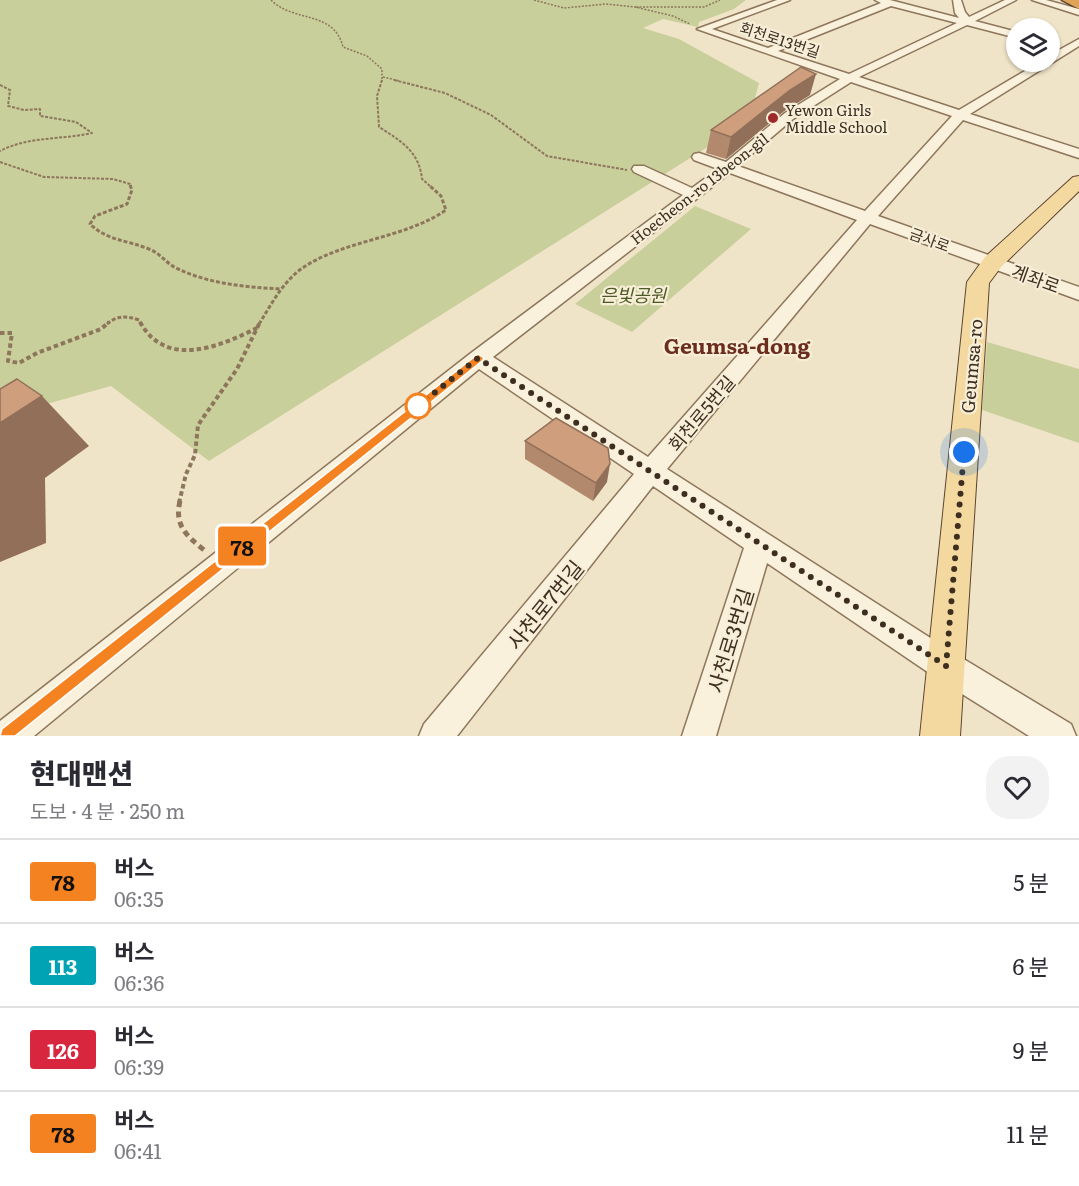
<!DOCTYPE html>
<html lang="ko">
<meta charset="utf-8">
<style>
:root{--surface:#fff;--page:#f2f2f3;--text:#2b2b33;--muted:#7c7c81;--line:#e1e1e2}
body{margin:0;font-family:Literata,"Noto Sans KR",serif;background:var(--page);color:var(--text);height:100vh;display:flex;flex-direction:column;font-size:22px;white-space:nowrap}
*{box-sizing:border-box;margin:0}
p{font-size:20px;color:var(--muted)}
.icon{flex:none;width:33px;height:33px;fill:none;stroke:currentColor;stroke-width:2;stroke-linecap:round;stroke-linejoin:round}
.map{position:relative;height:736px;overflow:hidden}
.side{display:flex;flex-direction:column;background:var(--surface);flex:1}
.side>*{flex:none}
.badge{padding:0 12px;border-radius:4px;font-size:21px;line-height:39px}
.buttons{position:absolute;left:1006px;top:18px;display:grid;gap:12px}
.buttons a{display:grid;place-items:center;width:54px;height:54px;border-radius:50%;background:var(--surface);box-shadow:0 2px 4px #0004;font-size:30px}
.you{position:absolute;width:30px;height:30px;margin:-15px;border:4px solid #fff;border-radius:50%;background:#1a73e8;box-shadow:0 0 0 9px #1a73e833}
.map>.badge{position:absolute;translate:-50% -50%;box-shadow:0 0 0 3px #fff}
.round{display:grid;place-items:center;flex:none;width:63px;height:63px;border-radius:24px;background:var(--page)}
.summary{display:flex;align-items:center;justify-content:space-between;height:102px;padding:0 30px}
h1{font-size:28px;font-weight:800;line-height:45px}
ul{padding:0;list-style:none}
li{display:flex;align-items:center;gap:18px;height:84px;padding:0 30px;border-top:2px solid var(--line)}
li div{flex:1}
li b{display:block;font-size:22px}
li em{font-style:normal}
li .badge{min-width:66px;font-weight:700;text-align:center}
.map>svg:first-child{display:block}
.green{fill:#c9cf9b}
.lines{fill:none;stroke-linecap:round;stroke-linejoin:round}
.minor-casing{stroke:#8d765c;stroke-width:3}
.major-casing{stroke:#5b4430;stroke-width:2}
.highway-casing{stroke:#5b4430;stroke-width:3}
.path-far4{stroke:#8d765c;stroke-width:1.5;stroke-dasharray:2 1.5;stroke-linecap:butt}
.path-far3{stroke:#8d765c;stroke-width:2;stroke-dasharray:3 1.5;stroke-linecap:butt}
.path-far2{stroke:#8d765c;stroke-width:3;stroke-dasharray:4 2;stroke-linecap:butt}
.path-far1{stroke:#8d765c;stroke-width:4;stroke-dasharray:4.5 3;stroke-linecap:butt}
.path{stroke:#8d765c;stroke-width:5;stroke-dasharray:6 4.5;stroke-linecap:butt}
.minor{fill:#faf1dc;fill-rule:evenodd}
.major{fill:#f3d9a0;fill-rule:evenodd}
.highway{fill:#e0a458;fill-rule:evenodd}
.wall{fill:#b2896c}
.shaded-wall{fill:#916f58}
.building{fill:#cf9f7d;stroke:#916f58;stroke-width:1.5}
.line{fill:#f58220;stroke:#fff;stroke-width:1.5}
.walk{stroke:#3d2e20;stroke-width:6;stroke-dasharray:0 10.8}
.poi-dot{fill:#9e2a2b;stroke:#f7eed8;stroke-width:2}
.stop-dot{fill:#fff;stroke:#f58220;stroke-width:3}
.labels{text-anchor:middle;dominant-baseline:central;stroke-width:4.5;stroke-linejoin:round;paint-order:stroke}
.far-street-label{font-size:15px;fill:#3d2e20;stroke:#f7eed8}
.far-poi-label{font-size:15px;fill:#3d2e20;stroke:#f7eed8;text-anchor:start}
.street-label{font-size:18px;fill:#3d2e20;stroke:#f7eed8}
.park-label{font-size:18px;font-style:italic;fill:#4d5a26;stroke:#f7eed8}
.quarter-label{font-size:21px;font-weight:bold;fill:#6b2e1e;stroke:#f7eed8}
.near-street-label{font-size:21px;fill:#3d2e20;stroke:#f7eed8}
</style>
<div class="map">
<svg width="1079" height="736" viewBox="0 0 1079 736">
<rect width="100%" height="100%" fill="#f0e4c8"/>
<path class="green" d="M0 0H746L734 9 699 22 698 27 663 19 643 28 679 39 759 83 749 121 209 461 111 386 0 417Z
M695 206 751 229 632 332 575 304Z
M987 342 1079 369V443L982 410Z"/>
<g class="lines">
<g class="minor-casing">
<path id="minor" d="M777 0H790L712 29 768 48 881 3 875 0H890L959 18 955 13 953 0H961L965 12 969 17 1005 0H1016L975 21 1017 32V38L967 25 859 77 959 110 1040 62H1050V55L1079 39V46L970 114 1079 149V158L963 120 878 216 1079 287V300L870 224 667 469 957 655 1071 724 1076 736H1029L935 677 767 563 716 736H682L744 548 653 486 457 736H419L424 724 634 474 479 369 34 736H0V721L471 353 683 195 634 172 632 169 634 166H644L692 188 718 169 694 160 692 157 694 154 699 153 726 162 785 113 840 79 697 29ZM891 6 957 23 849 74 778 51ZM851 82 952 116 865 211 738 166 793 119ZM730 173 857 220 648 457 493 357Z
M1032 0H1046L1079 9V15Z"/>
</g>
<g class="major-casing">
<path id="major" d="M1079 176V191L1001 267 989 283 960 736H920L967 282 985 257 1073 177Z"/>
</g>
<g class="highway-casing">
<path id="highway" d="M1062 0H1079V9Z"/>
</g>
<path class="path-far4" d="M271 0C294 23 334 10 343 47L367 56 382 69V81
M534 0 564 8 606 4 635 7 673 16 690 24
M636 7H704L720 0
M383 77 400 81"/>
<path class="path-far3" d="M382 80 377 96 379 127C401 141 419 151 422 179L430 186
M394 80 445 93 491 115 547 156 627 170
M0 85 10 90 8 106 24 110 40 109V116L76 122 92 133C61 140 29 136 0 151
M0 162 44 177 113 179 130 184 131 186"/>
<path class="path-far2" d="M130 185 132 190 127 204 95 216 90 224C108 241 127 240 149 249 160 253 166 263 176 268 209 284 245 287 281 289
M107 324C118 315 126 316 139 320L141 324
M259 324C271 305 282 283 301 269 342 240 404 239 446 210L441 196 429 185"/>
<path class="path-far1" d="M140 322C166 369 219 347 257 328
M0 333H12L8 361 19 363 37 353 101 329 109 322
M179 503 186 474 195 455 198 425 237 369 260 322"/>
<path class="path" d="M180 501C174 526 187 536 204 550"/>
<use href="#minor" class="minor"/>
<use href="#major" class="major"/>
<use href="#highway" class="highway"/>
</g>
<path class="wall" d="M810 95 784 111 726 159 706 153 711 130Z
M525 441 607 482 593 501 525 459Z"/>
<path class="shaded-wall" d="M816 74 810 95 784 111 726 159 731 137 790 90Z
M42 396 89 446 45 478 46 543 0 562V423Z
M610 464 607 482 593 501 596 483Z"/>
<path class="building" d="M801 67 816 74 790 90 731 137 711 130Z
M17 379 42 396 0 423V389Z
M556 418 608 448 610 464 596 483 525 441Z"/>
<path class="line" d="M478 354 484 358 482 361 15 736H0L2 729Z"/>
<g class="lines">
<path class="walk" d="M418 406 478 358 946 666 964 452"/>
</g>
<circle class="poi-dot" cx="773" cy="118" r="6"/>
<circle class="stop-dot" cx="418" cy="406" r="12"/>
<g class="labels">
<g class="far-street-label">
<text transform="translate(780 39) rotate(18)">회천로13번길</text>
<text transform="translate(699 188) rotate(-38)">Hoecheon-ro 13beon-gil</text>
<text transform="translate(930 239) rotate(20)">금사로</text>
</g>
<g class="far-poi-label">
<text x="785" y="109">Yewon Girls<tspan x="785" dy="17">Middle School</tspan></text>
</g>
<g class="street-label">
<text transform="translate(1036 278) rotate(20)">계좌로</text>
<text transform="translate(971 366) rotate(-85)">Geumsa-ro</text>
<text transform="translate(701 413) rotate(-50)">회천로5번길</text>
</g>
<g class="park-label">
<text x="633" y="294">은빛공원</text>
</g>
<g class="quarter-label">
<text x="737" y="344">Geumsa-dong</text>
</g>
<g class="near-street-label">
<text transform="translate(544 604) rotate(-51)">사천로7번길</text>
<text transform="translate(729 640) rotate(-73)">사천로3번길</text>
</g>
</g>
</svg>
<div class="buttons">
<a><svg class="icon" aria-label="layers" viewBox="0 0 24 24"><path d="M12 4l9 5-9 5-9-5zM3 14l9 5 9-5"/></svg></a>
</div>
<div class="you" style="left:964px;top:452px"></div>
<b class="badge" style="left:242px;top:546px;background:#f58220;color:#111">78</b>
</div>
<section class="side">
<div class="summary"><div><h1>현대맨션</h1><p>도보 · 4 분 · 250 m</p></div><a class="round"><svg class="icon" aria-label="heart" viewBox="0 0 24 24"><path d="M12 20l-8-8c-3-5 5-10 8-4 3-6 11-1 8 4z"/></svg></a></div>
<ul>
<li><span class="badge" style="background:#f58220;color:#111">78</span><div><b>버스</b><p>06:35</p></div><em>5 분</em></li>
<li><span class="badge" style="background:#00a3b4;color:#fff">113</span><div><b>버스</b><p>06:36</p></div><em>6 분</em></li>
<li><span class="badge" style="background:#d7263d;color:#fff">126</span><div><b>버스</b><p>06:39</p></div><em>9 분</em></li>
<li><span class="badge" style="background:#f58220;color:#111">78</span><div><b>버스</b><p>06:41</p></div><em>11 분</em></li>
</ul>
</section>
